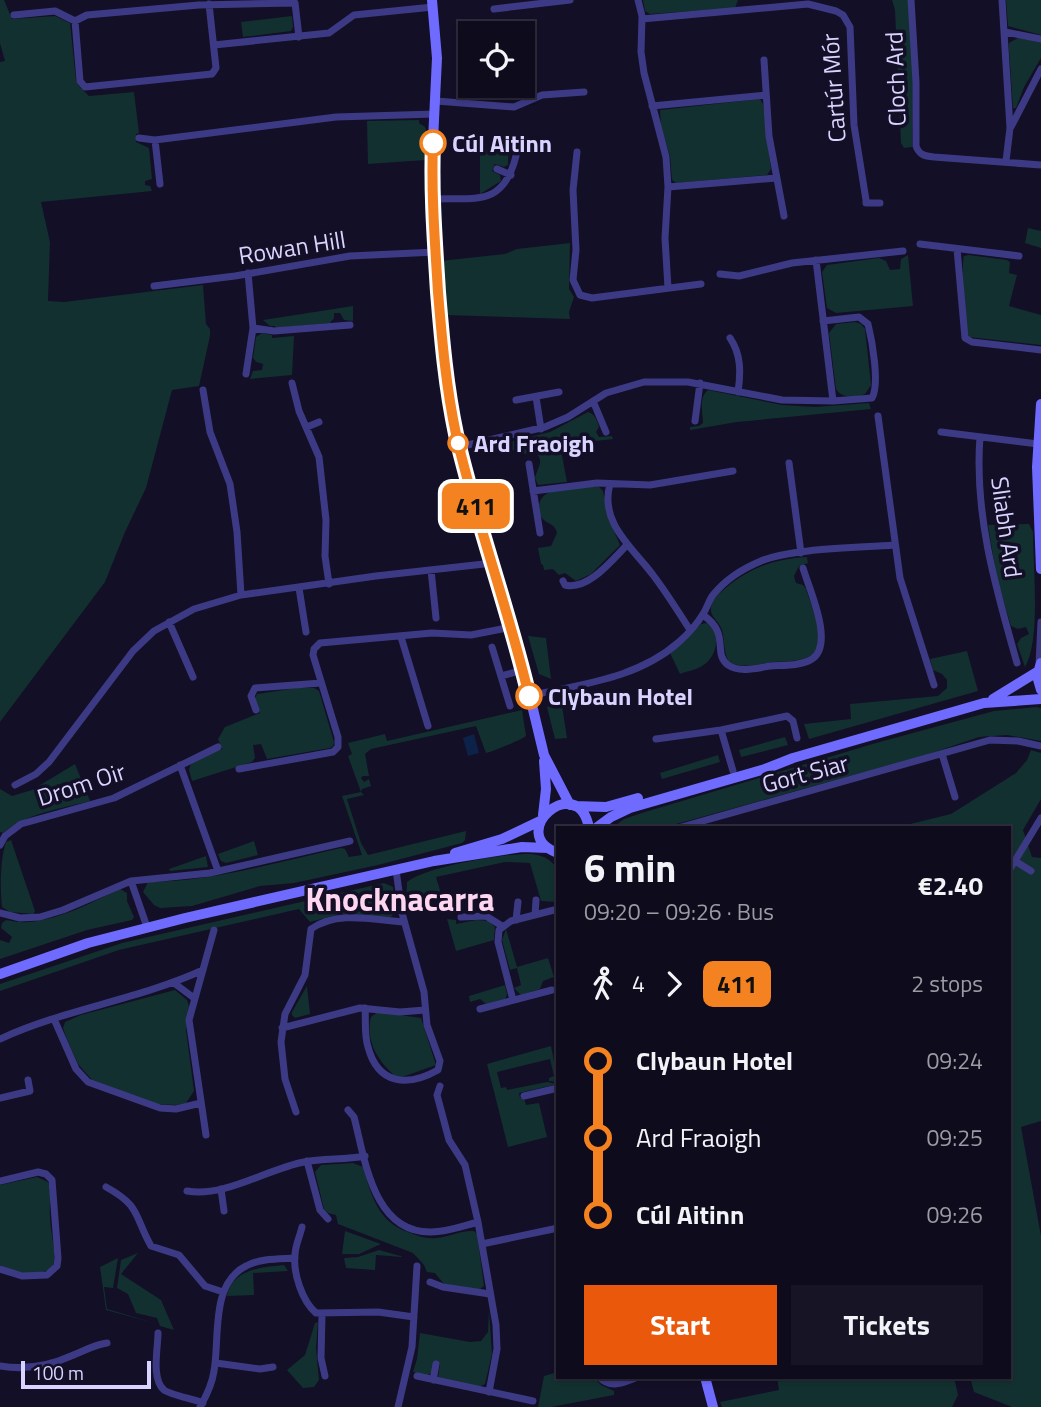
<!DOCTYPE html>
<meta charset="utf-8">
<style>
:root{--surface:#0e0b1c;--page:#171425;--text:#f1f3f6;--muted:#9b9ba3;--line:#2e2b3b;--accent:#ea580c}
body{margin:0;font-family:"Titillium Web",sans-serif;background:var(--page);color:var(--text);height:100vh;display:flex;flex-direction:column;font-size:26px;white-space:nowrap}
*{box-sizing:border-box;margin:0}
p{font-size:23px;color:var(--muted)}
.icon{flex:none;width:38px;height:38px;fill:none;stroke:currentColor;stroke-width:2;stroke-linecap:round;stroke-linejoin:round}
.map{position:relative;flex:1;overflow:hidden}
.details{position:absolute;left:556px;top:826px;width:455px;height:553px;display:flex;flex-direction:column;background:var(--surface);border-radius:0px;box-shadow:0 2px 5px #0004,0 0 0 2px var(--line)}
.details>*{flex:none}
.badge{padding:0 14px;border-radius:10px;font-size:24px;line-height:46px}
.tools{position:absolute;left:458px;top:21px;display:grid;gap:14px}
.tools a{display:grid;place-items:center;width:77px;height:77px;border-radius:0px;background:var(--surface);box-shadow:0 2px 5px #0004,0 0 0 2px var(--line);font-size:35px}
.scale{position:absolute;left:21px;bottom:18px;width:130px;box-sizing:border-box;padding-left:7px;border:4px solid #d9d4ff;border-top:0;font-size:19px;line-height:24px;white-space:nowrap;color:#d9d4ff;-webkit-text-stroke:5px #130f26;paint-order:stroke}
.map>.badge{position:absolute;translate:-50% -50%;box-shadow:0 0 0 4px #fff}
.legs{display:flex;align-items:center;gap:10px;height:77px;padding:0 28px;font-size:23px}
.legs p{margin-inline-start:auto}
.head{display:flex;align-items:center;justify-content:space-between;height:119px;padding:0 28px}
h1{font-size:38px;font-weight:700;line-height:52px}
.primary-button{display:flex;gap:14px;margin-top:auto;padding:14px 28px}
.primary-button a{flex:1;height:80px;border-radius:0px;background:var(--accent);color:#fff;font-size:28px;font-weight:700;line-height:80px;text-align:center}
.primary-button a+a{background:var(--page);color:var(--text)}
ul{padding:0 28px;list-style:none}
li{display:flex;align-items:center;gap:24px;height:77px;font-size:26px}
li i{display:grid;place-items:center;width:10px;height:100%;margin:0 9px;background:currentColor}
li i::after{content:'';width:18px;height:18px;margin:-9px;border:5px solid;border-radius:50%;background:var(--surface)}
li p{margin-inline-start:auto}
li:first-child i{background:linear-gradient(#0000 50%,currentColor 0)}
li:last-child i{background:linear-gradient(currentColor 50%,#0000 0)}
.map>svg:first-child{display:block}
.green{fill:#12302f}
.water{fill:#0c2248}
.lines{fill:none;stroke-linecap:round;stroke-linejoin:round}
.street{stroke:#3d3a85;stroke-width:7}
.secondary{stroke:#6f6bff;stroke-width:10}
.line-1-casing{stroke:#fff;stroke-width:16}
.line-1{stroke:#f58220;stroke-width:10}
.stop-1-dot{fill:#fff;stroke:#f58220;stroke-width:3.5}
.labels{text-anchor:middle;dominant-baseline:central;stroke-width:7;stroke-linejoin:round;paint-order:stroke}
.street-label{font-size:24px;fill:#d9d4ff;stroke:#130f26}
.stop-label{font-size:24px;font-weight:bold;fill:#d9d4ff;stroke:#130f26;text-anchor:start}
.district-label{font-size:32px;font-weight:bold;fill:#ffd6f0;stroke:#130f26}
</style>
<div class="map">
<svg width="1041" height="1407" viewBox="0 0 1041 1407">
<rect width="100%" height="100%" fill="#130f26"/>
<path class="green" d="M0 0H4L12 19 55 16 70 23 76 80 79 86 89 96 134 92 139 133 136 134V142L149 148 152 179 145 181V185L150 186 152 191 41 202 50 242 48 301 64 302 203 285 206 324 210 329V336L199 386 172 390 146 488 125 532 105 582 0 722V62L5 61 0 43Z
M643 0H738L735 8 650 14 645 11Z
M892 0H908L913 76 912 147 904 148 901 143 895 10Z
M1006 0H1041V35L1008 26Z
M292 16 293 27 291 31 243 37 241 22Z
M1018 38 1041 42V58L1024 87 1016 108H1013L1009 49V43Z
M760 99 763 104 771 169 767 175 676 183 672 180 670 156 661 127 660 110Z
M419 120V123L425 127 427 133 426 160 368 164 367 121Z
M480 149 508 151V165L504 167 495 164 492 171 500 175 501 181 480 194Z
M1028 228 1041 231V248L1025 243Z
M570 243 569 289 574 297 569 312 570 319 444 315 440 261 505 254 517 249Z
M908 255 913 306 836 313 827 308 822 272 827 265 879 258 886 261 890 270 900 269 901 259Z
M969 255 1007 260 1010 262 1009 273 1017 275 1009 306 1041 315V345L969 337C965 331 961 263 964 256Z
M353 306V321L344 320 340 313H334V318L330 323 276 328 275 326H270L263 320Z
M855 322 861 324 865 329 871 385 865 394C855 397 842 399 836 389L829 333 836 324Z
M262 333 272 335V338L294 336 292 375 250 379 253 371 262 370 263 364 256 362 253 358 256 337Z
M708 390 782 405 815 407 869 403 871 409 737 422 690 430V427L699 426 703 423C703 413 698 398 708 390Z
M588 412C595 414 597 420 599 427L596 432 599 437 612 436 613 439 560 445 567 482 538 485 535 478C537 468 546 460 534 452L519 455 517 450 472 454 477 450 550 432Z
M585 487H599L603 491 610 522 620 545 591 574 576 581 565 573 559 575 553 569 544 570 543 565 541 564 538 548 551 546 557 533C555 523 548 525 542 518 539 515 539 512 539 508 539 486 569 489 585 487Z
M1029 524 1033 532C1033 564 1041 641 1025 667L1017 644 1021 638 1029 634 1026 627 1018 629 1011 626 997 579 988 525Z
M807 557 808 563 799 566 794 576 796 583 803 585 806 589C811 606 830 643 810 656 800 662 784 661 773 662 758 664 742 669 729 662 723 651 725 641 722 630 720 623 712 618 711 611 710 603 716 596 721 592 747 569 772 559 807 557Z
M707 623C722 633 717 658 702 666 696 670 687 671 680 674L670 653 681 645 701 624Z
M528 636 546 638 551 679 539 674Z
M967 651 978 691 809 739 804 724 851 719 850 704 938 696 947 688V680L942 674 933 670 930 659Z
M297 688H314L319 691 334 742 333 746 330 748 267 759 261 744 253 745 255 758 252 762 192 781 189 770 191 763 222 749 218 739 225 727 260 713 255 698 257 694Z
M561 699 567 738 555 739 547 707Z
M1036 707 1041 708V741L1007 735 979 737 926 755 662 828H612L624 819 645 812 876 743 994 711Z
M522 710 526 736C521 740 492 752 486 753L476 726 371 749 365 754 369 776H363L361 778 364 782 369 779 371 786 362 789 361 792 364 795 347 799 361 843 368 855 466 831 465 840 462 843 378 865 294 883 260 886 192 906 160 908 154 905 143 892 148 882C213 882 277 862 341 848L345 849 349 857 362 855 342 796 361 792 348 756 352 754 348 743 385 734 387 741Z
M785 737 788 745 741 757 739 750Z
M1031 750 1041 753V799L1023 830 1032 857 1041 858V1121L1021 1127 1041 1236V1407H1012L974 1392 970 1377H1010V828H894L951 814 1016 773 1027 760Z
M718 755 720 762 662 779 660 773Z
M75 764 90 801C60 809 27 813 3 833L0 832V789L12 796 32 790Z
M11 840 35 911 33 914 10 912 2 907C0 888 0 860 6 842Z
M254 841 258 855 226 863 221 861 218 854Z
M531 854C560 857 563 878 557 902L541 901 530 863 505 862 436 877 442 897 406 905 407 882C425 867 506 853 531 854Z
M206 856 208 867 170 871 169 869Z
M384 883 393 887 396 911 391 917 340 914 310 922 299 909 119 950 0 991V984L122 943Z
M120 889 127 893V901L134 917 132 920 87 930 0 959V940L9 943 12 937 1 928 2 923 6 920C13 921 21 923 28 922 60 920 92 902 120 889Z
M447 919 456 920V924L477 920 489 921 495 927 494 940 456 951Z
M506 929 517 967 548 958 554 977 543 981 540 989 521 995 514 988 521 985 517 968 510 970 502 940Z
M505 985 507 995 505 999 486 1004 480 999 470 1002 469 996Z
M307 986 310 1014 295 1018 292 1015V1012Z
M175 990 187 1000 189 1006 186 1030 194 1091 186 1103 177 1105 156 1104 92 1080 78 1064 68 1042 63 1028 65 1022 81 1015Z
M378 1012 421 1018 436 1065 402 1077 395 1076C378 1061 365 1041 371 1017Z
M551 1046 558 1082 549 1081V1078L554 1076 550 1059 497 1072 501 1088 506 1087 507 1090 547 1082 558 1084 519 1093 520 1098H524L526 1105 539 1103 547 1137 508 1147 487 1064Z
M353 1163 363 1167C371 1195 378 1222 408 1232 418 1236 426 1239 436 1238 449 1237 461 1230 474 1231L477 1234 484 1286 479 1290 444 1284 435 1273 427 1272 424 1265 413 1253 338 1224 336 1215 328 1213 324 1209 315 1172 321 1165Z
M37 1177 48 1182C52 1193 49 1204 50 1216 50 1233 57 1250 53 1267 37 1278 16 1274 0 1265V1185Z
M345 1231 381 1244 359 1254H342Z
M379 1250 404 1257 376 1255 375 1270 346 1268 344 1258 358 1257Z
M138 1253 121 1274 161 1300 174 1330 160 1326 157 1318 136 1313 128 1294 117 1288 121 1260Z
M118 1258 113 1288 104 1287 107 1309 154 1323 106 1310 100 1267Z
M284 1265 288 1271 253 1273 254 1295 227 1296C232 1269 262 1267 284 1265Z
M489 1310 492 1354 485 1384 479 1387 438 1377 440 1364 434 1362 431 1373 427 1376 413 1372 417 1359 420 1333 470 1342 481 1341 488 1332Z
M318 1322 316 1348 319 1380 314 1387 303 1388 287 1370 305 1355 315 1323Z
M558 1372V1377H593L601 1385 614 1391V1395L551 1407H538L544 1376Z
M777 1377H954L958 1395 952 1407H722L720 1402 779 1390Z"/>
<path class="water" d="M474 734 479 753 468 756 463 738Z"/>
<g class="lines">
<path class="street" d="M638 0 642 16 641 52 644 73 666 157 668 187 665 238 668 288
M911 0 916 82V146C919 155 925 156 934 157L1041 165
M1002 0 1010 128 1006 161
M494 9 570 0
M14 15 55 11 75 21
M642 19 808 4 836 11 843 15 850 27 854 125 866 200V203H880
M75 21 80 81 85 87 212 74 216 68 209 4
M75 21 87 15 199 5 295 3 299 37
M1005 32 1041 39
M214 45 329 33 354 15 433 7
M764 60 769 136 784 216
M436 101 514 107 542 95 584 92
M652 106 766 95
M1011 127 1041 69
M139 138 155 140 336 117 435 114
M155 140 160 184
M577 152 573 190 576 250 573 280 580 295 592 298 701 284
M497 169 511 175
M668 187 776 178
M433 199C475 197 503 208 516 156
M920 244 1019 256
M957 249 965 338 972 342 1041 350
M816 260 833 401
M720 274 739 276 792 263 903 251
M154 286 235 276 350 256 436 252
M253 328 274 331 350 325
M730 338C741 354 741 372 738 392
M246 374 253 328 248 273
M292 383 299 411 319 457 326 520 325 556 329 584
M203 390 210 432 230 484 237 532 241 595
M536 397 541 429
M516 400 559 392
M593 401 606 432
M878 416 900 578 934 685
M695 421 700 383
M307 427 319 422
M941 432 1038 444
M980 437C974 515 996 589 1017 663
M459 447 545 427 568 417 606 393 644 382H688L782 400 833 401 872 398C880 384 872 340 868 324L859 317 823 321
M789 463 801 553
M529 464 540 533
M610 484C599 523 633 548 653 575 666 592 678 611 690 630
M533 491 597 483 650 485 733 471
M431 570 436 618
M563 581 565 585C588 591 612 560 627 545
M299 588 306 632
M703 615C731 634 712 653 728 665 739 673 758 668 770 666 783 665 801 666 812 659 835 644 809 589 803 568
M169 622 193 677
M401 637 428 726
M492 647 510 706
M1039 665 1041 622
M501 676 523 670
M529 696C581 684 637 679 679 642 688 634 697 624 703 614 707 608 709 600 713 595 725 580 744 568 761 561 792 548 859 548 894 545
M256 710 251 696 255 688 321 683
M721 730 733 771
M656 739 721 730 787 716 793 721 797 738
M942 754 955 797
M180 765 218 871
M239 769 333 752 338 747V737L313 655 314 649 320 643 432 633 471 635 512 627
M15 785 36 774 49 762 133 651 154 631 194 609 241 595 376 576 493 563
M678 828 990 740 1018 741 1041 746
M0 845 5 836 21 824 114 798 218 747
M1015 861 1031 871
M1010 869 1041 818
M131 881 147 927
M0 913 20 918 40 917 63 910 131 881 210 873 350 841
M535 915 536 900
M461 917 486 916 502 926
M516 920 518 902
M174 983 194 998
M513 1000 498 942 499 930 511 921 558 909
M365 1008C366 1021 364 1035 368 1047 378 1085 408 1087 438 1070L440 1061 427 1025 424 992 402 913 396 870
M480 1009 552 990
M54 1019 76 1069 88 1082 160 1108 176 1109 201 1103
M282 1028 360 1008 400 1012 425 1010
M0 1039C65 1009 137 1000 203 970
M440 1086 437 1095 449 1140 465 1165 478 1222 496 1325 497 1349 489 1392
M524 1096 558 1088
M0 1098 30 1091 28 1080
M348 1110 354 1117C365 1159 373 1233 431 1232 447 1232 463 1226 478 1222
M296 1112 285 1079 281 1042 285 1014 305 975 311 929C338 910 373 920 404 922
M206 1135 189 1020 214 930
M307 1161 320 1210 328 1219
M0 1181 38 1172 46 1174 52 1180 58 1258 57 1266 47 1275 22 1276 0 1269
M106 1187C141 1206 134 1216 151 1246L179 1255 205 1286 223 1292
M221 1189 224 1211
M187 1191C224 1198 267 1169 304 1162 324 1158 345 1160 365 1156
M302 1227C300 1236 295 1246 295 1255 293 1273 302 1301 316 1313L378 1312 414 1317
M482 1244 558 1228
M430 1282 443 1287 490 1294
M322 1315 321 1358 325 1376
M158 1333C158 1348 151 1379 164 1390 171 1395 193 1399 203 1403
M216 1363 260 1369 273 1367
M0 1366C24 1370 49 1366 71 1356 84 1351 93 1345 107 1343
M417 1376 533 1401
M599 1377C611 1390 624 1382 638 1377
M433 1380 436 1364
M200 1407C207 1395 212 1385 214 1371 220 1338 210 1284 246 1266 261 1258 279 1259 295 1258
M398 1407 412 1347 417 1266"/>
<path class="secondary" d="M432 0 437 58 432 161 436 252 441 340 450 401 463 460 518 647 544 755 570 805
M1041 404 1037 467 1041 569
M1041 663 1037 676 1041 690
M993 699 1037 672
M575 806 606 807 638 798
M543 815 546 789 544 761
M596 828 611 817 630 808 765 769 793 758 984 703 1041 699
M455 853 502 839 540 821
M558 853C504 834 578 769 589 828
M0 974 88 943 185 918 434 861 522 847 548 848
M705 1377 713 1407"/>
</g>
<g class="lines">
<g class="line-1-casing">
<path id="line-1" d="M433 143C431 193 435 243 438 292 442 340 446 387 456 434 476 522 508 607 529 696"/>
</g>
<use href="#line-1" class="line-1"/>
</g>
<g class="stop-1-dot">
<circle cx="433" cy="143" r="12"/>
<circle cx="458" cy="443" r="9"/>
<circle cx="529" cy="696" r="12"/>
</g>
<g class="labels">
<g class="street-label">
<text transform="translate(895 79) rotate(-92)">Cloch Ard</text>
<text transform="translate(833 88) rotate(-94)">Cartúr Mór</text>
<text transform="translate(292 247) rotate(-9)">Rowan Hill</text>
<text transform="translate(1007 527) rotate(82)">Sliabh Ard</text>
<text transform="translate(805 773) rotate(-15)">Gort Siar</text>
<text transform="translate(81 784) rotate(-18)">Drom Oir</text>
</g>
<g class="stop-label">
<text x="452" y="143">Cúl Aitinn</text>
<text x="474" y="443">Ard Fraoigh</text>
<text x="548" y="696">Clybaun Hotel</text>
</g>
<g class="district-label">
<text x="400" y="899">Knocknacarra</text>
</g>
</g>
</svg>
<div class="tools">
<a><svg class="icon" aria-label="locate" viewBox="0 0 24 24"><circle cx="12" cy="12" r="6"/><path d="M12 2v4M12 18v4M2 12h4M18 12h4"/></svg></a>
</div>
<div class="scale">100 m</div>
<b class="badge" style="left:476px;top:506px;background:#f58220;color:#111">411</b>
<section class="details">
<div class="head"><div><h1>6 min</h1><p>09:20 – 09:26 · Bus</p></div><b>€2.40</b></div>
<div class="legs"><svg class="icon" aria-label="walk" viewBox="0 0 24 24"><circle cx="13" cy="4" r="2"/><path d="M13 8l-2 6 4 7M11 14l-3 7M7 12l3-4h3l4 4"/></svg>4<svg class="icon" aria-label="forward" viewBox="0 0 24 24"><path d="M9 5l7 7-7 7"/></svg><b class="badge" style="background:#f58220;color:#111">411</b><p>2 stops</p></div>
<ul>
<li><i style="color:#f58220"></i><b>Clybaun Hotel</b><p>09:24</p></li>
<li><i style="color:#f58220"></i><span>Ard Fraoigh</span><p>09:25</p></li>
<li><i style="color:#f58220"></i><b>Cúl Aitinn</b><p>09:26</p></li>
</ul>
<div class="primary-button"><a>Start</a><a>Tickets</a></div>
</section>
</div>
